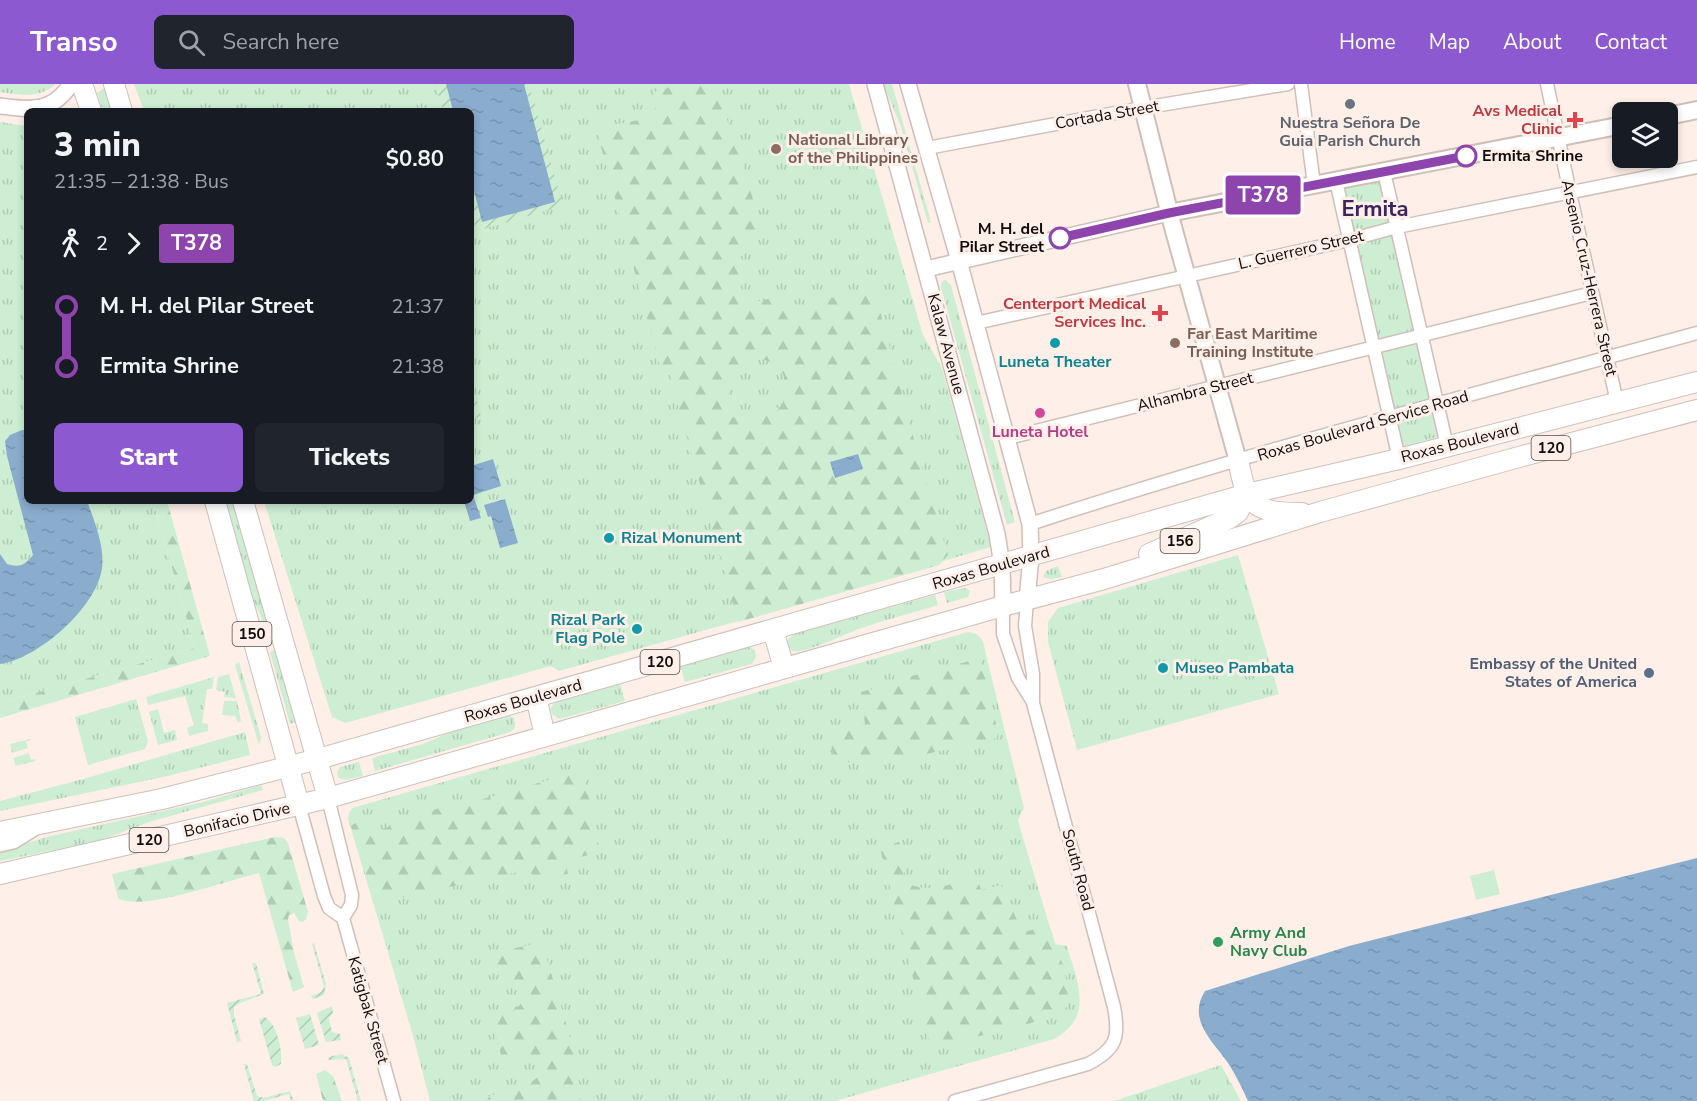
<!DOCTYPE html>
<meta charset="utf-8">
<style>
:root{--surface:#171b24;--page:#20242c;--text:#f1f3f6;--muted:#9ea1a6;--accent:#8c59d1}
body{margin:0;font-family:"Nunito Sans",sans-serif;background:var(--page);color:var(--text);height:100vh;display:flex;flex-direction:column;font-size:22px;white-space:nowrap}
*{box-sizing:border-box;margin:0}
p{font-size:20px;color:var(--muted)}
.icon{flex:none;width:33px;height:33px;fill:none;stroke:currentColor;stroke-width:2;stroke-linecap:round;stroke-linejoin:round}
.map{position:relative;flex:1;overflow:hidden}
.side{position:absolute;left:24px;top:24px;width:450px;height:396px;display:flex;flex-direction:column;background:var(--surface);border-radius:9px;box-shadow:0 3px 9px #0003}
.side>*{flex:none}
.badge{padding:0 12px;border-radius:4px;font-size:21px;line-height:39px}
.controls{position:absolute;left:1612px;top:18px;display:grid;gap:12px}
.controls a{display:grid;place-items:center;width:66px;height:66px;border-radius:9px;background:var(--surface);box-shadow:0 3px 9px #0003;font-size:30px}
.map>.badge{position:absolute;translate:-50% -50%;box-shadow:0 0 0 3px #fff}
.legs{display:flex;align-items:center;gap:9px;height:66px;padding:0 30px;font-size:20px}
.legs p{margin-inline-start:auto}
.summary{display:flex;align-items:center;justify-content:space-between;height:102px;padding:0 30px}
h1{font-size:33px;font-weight:800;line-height:45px}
.action{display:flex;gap:12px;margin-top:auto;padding:12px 30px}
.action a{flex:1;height:69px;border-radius:9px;background:var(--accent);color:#fff;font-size:24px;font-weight:800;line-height:69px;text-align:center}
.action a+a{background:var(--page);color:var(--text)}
ul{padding:0 30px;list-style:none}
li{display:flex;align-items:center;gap:21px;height:60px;font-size:22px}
li i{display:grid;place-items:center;width:9px;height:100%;margin:0 8px;background:currentColor}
li i::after{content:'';width:15px;height:15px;margin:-8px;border:4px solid;border-radius:50%;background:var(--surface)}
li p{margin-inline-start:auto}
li:first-child i{background:linear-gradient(#0000 50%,currentColor 0)}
li:last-child i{background:linear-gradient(currentColor 50%,#0000 0)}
header{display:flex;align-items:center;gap:36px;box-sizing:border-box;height:84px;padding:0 30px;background:var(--accent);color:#fff}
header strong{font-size:28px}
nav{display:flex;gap:33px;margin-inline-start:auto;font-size:21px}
.search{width:420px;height:54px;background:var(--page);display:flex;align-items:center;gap:15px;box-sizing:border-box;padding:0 21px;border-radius:9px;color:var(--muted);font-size:22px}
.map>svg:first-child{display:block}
.grass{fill:url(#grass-tufts)}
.forest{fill:url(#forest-firs);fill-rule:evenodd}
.garden{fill:url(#garden-furrows)}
.pitch{fill:#cdeed3}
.water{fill:url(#water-ripples)}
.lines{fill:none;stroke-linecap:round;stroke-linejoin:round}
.minor-casing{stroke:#cebfb9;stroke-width:15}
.tertiary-casing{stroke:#cebfb9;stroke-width:18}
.secondary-casing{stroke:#cebfb9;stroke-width:20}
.primary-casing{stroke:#cebfb9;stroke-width:22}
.trunk-casing{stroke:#cebfb9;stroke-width:22}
.minor{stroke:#fff;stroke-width:12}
.tertiary{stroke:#fff;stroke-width:15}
.secondary{stroke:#fff;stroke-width:16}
.primary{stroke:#fff;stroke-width:20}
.trunk{stroke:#fff;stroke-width:20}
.line-1-casing{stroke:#fff;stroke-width:14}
.line-1{stroke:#8e44ad;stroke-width:9}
.worship-dot{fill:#6b7280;stroke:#feefe9;stroke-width:2}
.health-dot{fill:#e0444e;stroke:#feefe9;stroke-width:2}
.education-dot{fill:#8d6e63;stroke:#feefe9;stroke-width:2}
.stop-1-dot{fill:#fff;stroke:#8e44ad;stroke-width:3}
.culture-dot{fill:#0f9aa8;stroke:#feefe9;stroke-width:2}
.hotel-dot{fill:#d1479c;stroke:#feefe9;stroke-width:2}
.service-dot{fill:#5c6f8a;stroke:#feefe9;stroke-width:2}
.leisure-dot{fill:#2e9e5b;stroke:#feefe9;stroke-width:2}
.labels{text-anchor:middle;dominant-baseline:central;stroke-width:6;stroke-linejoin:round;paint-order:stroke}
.shield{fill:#feefe9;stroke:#57504d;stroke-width:1.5}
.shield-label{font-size:15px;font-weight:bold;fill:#100c0a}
.health-label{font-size:16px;font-weight:bold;fill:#be3a42;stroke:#feefe9;text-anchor:end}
.street-label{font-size:16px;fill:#100c0a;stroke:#feefe9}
.worship-label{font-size:16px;font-weight:bold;fill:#5b616d;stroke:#feefe9}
.education-label{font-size:16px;font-weight:bold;fill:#785e54;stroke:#feefe9;text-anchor:start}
.stop-label{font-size:16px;font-weight:bold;fill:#100c0a;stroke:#feefe9;text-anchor:start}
.culture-label{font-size:16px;font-weight:bold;fill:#0d838f;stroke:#feefe9;text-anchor:start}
.hotel-label{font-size:16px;font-weight:bold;fill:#b23c85;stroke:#feefe9}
.service-label{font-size:16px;font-weight:bold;fill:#4e5e75;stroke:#feefe9;text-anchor:end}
.leisure-label{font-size:16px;font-weight:bold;fill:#27864d;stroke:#feefe9;text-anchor:start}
.district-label{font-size:22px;font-weight:bold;fill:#3b235c;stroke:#feefe9}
</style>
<header>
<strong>Transo</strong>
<div class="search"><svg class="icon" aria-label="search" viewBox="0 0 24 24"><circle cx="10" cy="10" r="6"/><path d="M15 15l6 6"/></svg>Search here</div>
<nav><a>Home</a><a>Map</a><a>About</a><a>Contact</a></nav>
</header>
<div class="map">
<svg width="1697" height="1017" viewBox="0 0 1697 1017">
<defs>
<pattern id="grass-tufts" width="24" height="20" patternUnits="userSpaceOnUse" patternTransform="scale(1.5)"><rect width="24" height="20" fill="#cdeed3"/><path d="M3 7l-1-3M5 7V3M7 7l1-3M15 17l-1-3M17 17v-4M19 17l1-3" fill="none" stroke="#afcbb4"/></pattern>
<pattern id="forest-firs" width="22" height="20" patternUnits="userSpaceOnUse" patternTransform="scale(1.5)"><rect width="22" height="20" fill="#cdeed3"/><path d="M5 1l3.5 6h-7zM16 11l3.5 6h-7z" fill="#afcbb4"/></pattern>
<pattern id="garden-furrows" width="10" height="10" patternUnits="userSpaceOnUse" patternTransform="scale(1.5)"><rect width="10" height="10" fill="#cdeed3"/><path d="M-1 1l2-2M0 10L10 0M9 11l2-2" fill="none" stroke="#afcbb4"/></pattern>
<pattern id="water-ripples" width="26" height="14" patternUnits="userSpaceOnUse" patternTransform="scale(1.5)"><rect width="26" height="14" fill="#8aaccd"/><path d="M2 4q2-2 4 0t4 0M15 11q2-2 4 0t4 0" fill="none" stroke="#7693af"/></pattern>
</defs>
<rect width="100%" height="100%" fill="#feefe9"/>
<path class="grass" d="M0 0H56C39 15 22 11 0 8Z
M134 0H849L923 251 942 284 991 463 943 477 939 481 559 587 551 582 345 639 332 633 264 417H471V27H144Z
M883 0H892L931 138 928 139 901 43Z
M106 3 114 27H103L97 9Z
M0 38 27 42V417H153L195 564 0 619Z
M1379 85 1437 353 1402 363 1340 93Z
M946 196 951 201 1015 438 1007 441 941 203 942 197Z
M221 417H232L273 554 267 555 260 530 252 514Z
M1238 471 1279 610 1077 666 1048 558V538L1058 524Z
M1058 482 1062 493 1051 495 1043 493 1046 487Z
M965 504 970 507 968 513 947 519 944 508Z
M935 511 938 521C912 529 887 535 862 544 845 549 808 570 792 567L788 563V556L794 550Z
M968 548C983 550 984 559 986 571L1024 724 1018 736 1023 754 1055 860 1067 862C1077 897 1095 933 1054 955L835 1017H430L414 955 348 735 349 729 352 724Z
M749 563 755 566 756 573 752 580 685 598 680 582Z
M275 566 296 638 290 640 270 568Z
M239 578 261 653 259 661 235 581Z
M229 590 236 614 224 613 225 608 216 606 218 593Z
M214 593 212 605H207L202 639 208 640V647L189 652 187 644 194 641 185 612 148 621 146 613Z
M620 600 625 617 559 635 552 630 550 625 554 619Z
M136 615 148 657 145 665 88 681 75 633Z
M224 617H237L241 637 238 639 235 632 222 631Z
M158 625 164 649 175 646 177 656 158 661 149 628Z
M508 631 514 634 515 644 510 648 375 687 372 674 423 660 455 646Z
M245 648 250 671 168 692 0 727V717L83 695Z
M30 655 31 656 26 658 28 664 12 669 10 660Z
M29 669 31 676 35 675 36 677 16 682 13 674Z
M359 678 363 692 346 696 339 694 337 689 340 683Z
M261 701 263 706 149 738 99 757 0 777V768L46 753 203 718Z
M1221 981 1241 1017H1113L1117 1016Z"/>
<path class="forest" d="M668 0H715L746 91 760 140 756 157 750 166 735 176 745 220 782 212 785 225 874 204 913 352 948 471 939 481 738 538 667 281 660 282 596 44 639 36 656 30 653 8 668 4ZM760 275C789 281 787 298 782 322 762 330 744 342 725 329L734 286 744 277Z
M153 417H167L210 572 0 634V619L195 564Z
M980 573 998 648 997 654 909 674 893 673 842 679C831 674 830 660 831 649L865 640 860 608 891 601 912 592 947 581 963 579Z
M583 686 600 768 565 777 568 790 539 798 528 786 375 819 351 742 357 738 368 736 372 746 377 747 442 723 469 719Z
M275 753 284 754 288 759 308 828 306 835 303 838 299 837 294 829 289 831 288 835 294 869 304 903 293 908 259 789C231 795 140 829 118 814L112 790Z
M899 758 907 783 903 791 904 797C927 812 953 799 977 792L981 806 1001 801 1017 836 1028 847 1049 841C1056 864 1078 909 1062 931L936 963 930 961 880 764Z
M535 860 542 864 547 875C560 921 578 969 581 1017H486L490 1012C514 1003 533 1006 545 982L540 974 526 971 503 977 490 934C495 923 509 925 519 922L524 915 519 904 511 902 493 883 494 871 506 866Z
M325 986 333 992 342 1017H323L316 990Z"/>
<path class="garden" d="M435 0H529L563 122 476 147 471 128V27H443Z
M471 297 481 332 471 335Z
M314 859 326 900 324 911 313 915 311 912 321 908 324 902 312 860Z
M252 879H256L264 910 240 919 234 923V931L241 957 237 958 227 919 261 910Z
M332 922 333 929 329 934 332 948 340 950 341 956 326 958 317 929Z
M310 930 319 961 305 965 296 934Z
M265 933C277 940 283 967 281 980L275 983 272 981 259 935Z
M342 970 349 974 361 1017H358L346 975 329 976 328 973Z
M244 980H247L257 1012 264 1014 290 1007 294 1017H291L289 1010 264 1017H254Z"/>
<path class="pitch" d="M1494 786 1500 810 1476 816 1470 792Z"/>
<path class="water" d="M446 0H524L555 118 482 138 471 95V27H453Z
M22 346H27V417H87C94 436 105 463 102 484 97 523 38 575 0 580V470L7 480C20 484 25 481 33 471L7 372 5 357 10 351Z
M858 370 863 385 835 394 830 378Z
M493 375 501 402 473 411 481 434 470 437 464 417H471V382Z
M505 415 518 459 500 464 491 432 488 433 484 421Z
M1697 774V1017H1248C1242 1004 1236 991 1228 979 1212 956 1187 936 1205 907L1349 862Z"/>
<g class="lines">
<g class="minor-casing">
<path id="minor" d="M1301 0 1314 101
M1547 0 1570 109 1617 318
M927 64 1142 24 1288 0
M1384 88 1447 362
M1336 97 1399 375
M976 239 1349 156 1397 143 1697 83
M1008 354 1592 209
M1030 440C1250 368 1474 310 1697 249
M1003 522V550L1018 594 1033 618
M328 714 352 811 351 821 343 834
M299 721 324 812 329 824 343 834 394 1017
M955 1017 1088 980C1116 965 1120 954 1114 923L1033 619V590L1025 542 1027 516"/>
</g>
<g class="tertiary-casing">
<path id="tertiary" d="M875 0 997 450 1002 481 1003 522
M908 0 959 177 1030 440 1031 472 1027 516
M0 22C31 26 52 29 71 0
M926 185 1169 129
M0 760 13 757 34 744"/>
</g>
<g class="secondary-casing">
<path id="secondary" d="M1137 0 1173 143 1238 377
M1668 32 1697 26
M1169 129 1623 41"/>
</g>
<g class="primary-casing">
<path id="primary" d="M82 0 91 27
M114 0 122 27
M36 26 45 27
M215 417 299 721
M243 417 328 714"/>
</g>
<g class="trunk-casing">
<path id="trunk" d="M1238 377C1241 387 1242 399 1247 409 1256 430 1284 429 1302 429
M1149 470 1230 434 1238 428 1247 410
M773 546 784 584
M536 613 545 652
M0 748 162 715 318 675 1247 410 1399 375 1697 298
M0 790 328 714 1003 522 1104 495 1320 428 1519 373 1697 326"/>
</g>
<use href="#minor" class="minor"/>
<use href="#tertiary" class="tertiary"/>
<use href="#secondary" class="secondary"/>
<use href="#primary" class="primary"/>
<use href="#trunk" class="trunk"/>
</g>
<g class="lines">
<g class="line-1-casing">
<path id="line-1" d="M1060 154 1169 129 1466 72"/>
</g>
<use href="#line-1" class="line-1"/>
</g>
<circle class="worship-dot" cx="1350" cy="20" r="6"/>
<g class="health-dot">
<path d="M1572 27h6v6h6v6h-6v6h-6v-6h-6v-6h6z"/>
<path d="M1157 220h6v6h6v6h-6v6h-6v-6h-6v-6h6z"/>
</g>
<g class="education-dot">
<circle cx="776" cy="65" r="6"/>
<circle cx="1175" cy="259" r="6"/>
</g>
<g class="stop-1-dot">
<circle cx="1466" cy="72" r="10"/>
<circle cx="1060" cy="154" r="10"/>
</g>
<g class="culture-dot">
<circle cx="1055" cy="259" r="6"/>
<circle cx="609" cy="454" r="6"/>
<circle cx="637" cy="545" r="6"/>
<circle cx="1163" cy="584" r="6"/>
</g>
<circle class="hotel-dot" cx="1040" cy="329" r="6"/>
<circle class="service-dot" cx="1649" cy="589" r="6"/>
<circle class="leisure-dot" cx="1218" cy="858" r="6"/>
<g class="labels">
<g class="shield">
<rect x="1531.5" y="352" width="39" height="24" rx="4.5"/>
<rect x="1160.5" y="445" width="39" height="24" rx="4.5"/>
<rect x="232.5" y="538" width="39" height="24" rx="4.5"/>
<rect x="640.5" y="566" width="39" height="24" rx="4.5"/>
<rect x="129.5" y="744" width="39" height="24" rx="4.5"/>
</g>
<g class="shield-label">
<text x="1551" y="364">120</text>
<text x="1180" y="457">156</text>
<text x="252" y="550">150</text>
<text x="660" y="578">120</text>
<text x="149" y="756">120</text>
</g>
<g class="health-label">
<text x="1562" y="27">Avs Medical<tspan x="1562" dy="18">Clinic</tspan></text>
<text x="1146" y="220">Centerport Medical<tspan x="1146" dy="18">Services Inc.</tspan></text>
</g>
<g class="street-label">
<text transform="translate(1107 31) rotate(-10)">Cortada Street</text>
<text transform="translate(1301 166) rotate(-13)">L. Guerrero Street</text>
<text transform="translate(1589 194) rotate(77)">Arsenio Cruz-Herrera Street</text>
<text transform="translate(946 260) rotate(75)">Kalaw Avenue</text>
<text transform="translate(1195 308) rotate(-14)">Alhambra Street</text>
<text transform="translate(1363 342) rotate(-16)">Roxas Boulevard Service Road</text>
<text transform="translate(1460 359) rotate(-14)">Roxas Boulevard</text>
<text transform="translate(991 484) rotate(-16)">Roxas Boulevard</text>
<text transform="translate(523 617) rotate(-16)">Roxas Boulevard</text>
<text transform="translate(237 736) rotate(-13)">Bonifacio Drive</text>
<text transform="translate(1078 786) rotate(75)">South Road</text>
<text transform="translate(368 926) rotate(74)">Katigbak Street</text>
</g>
<g class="worship-label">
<text x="1350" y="39">Nuestra Señora De<tspan x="1350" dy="18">Guia Parish Church</tspan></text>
</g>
<g class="education-label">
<text x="788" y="56">National Library<tspan x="788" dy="18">of the Philippines</tspan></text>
<text x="1187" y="250">Far East Maritime<tspan x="1187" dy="18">Training Institute</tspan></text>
</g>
<g class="stop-label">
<text x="1482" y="72">Ermita Shrine</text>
<text x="1044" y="145" text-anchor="end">M. H. del<tspan x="1044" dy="18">Pilar Street</tspan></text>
</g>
<g class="culture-label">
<text x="1055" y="278" text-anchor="middle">Luneta Theater</text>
<text x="621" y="454">Rizal Monument</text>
<text x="625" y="536" text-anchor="end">Rizal Park<tspan x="625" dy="18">Flag Pole</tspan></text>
<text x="1175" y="584">Museo Pambata</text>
</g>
<g class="hotel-label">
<text x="1040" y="348">Luneta Hotel</text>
</g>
<g class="service-label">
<text x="1637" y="580">Embassy of the United<tspan x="1637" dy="18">States of America</tspan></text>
</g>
<g class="leisure-label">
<text x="1230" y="849">Army And<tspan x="1230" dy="18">Navy Club</tspan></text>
</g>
<g class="district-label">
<text x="1375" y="125">Ermita</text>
</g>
</g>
</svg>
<div class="controls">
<a><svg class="icon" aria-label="layers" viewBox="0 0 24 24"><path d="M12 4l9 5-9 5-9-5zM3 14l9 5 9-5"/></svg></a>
</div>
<b class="badge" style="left:1263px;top:111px;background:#8e44ad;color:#fff">T378</b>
<section class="side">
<div class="summary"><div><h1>3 min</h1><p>21:35 – 21:38 · Bus</p></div><b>$0.80</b></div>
<div class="legs"><svg class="icon" aria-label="walk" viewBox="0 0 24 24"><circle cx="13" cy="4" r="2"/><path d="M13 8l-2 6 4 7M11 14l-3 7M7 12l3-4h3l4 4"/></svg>2<svg class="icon" aria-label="forward" viewBox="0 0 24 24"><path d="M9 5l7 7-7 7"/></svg><b class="badge" style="background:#8e44ad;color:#fff">T378</b></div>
<ul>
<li><i style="color:#8e44ad"></i><b>M. H. del Pilar Street</b><p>21:37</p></li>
<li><i style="color:#8e44ad"></i><b>Ermita Shrine</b><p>21:38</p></li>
</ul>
<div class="action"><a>Start</a><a>Tickets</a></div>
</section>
</div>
